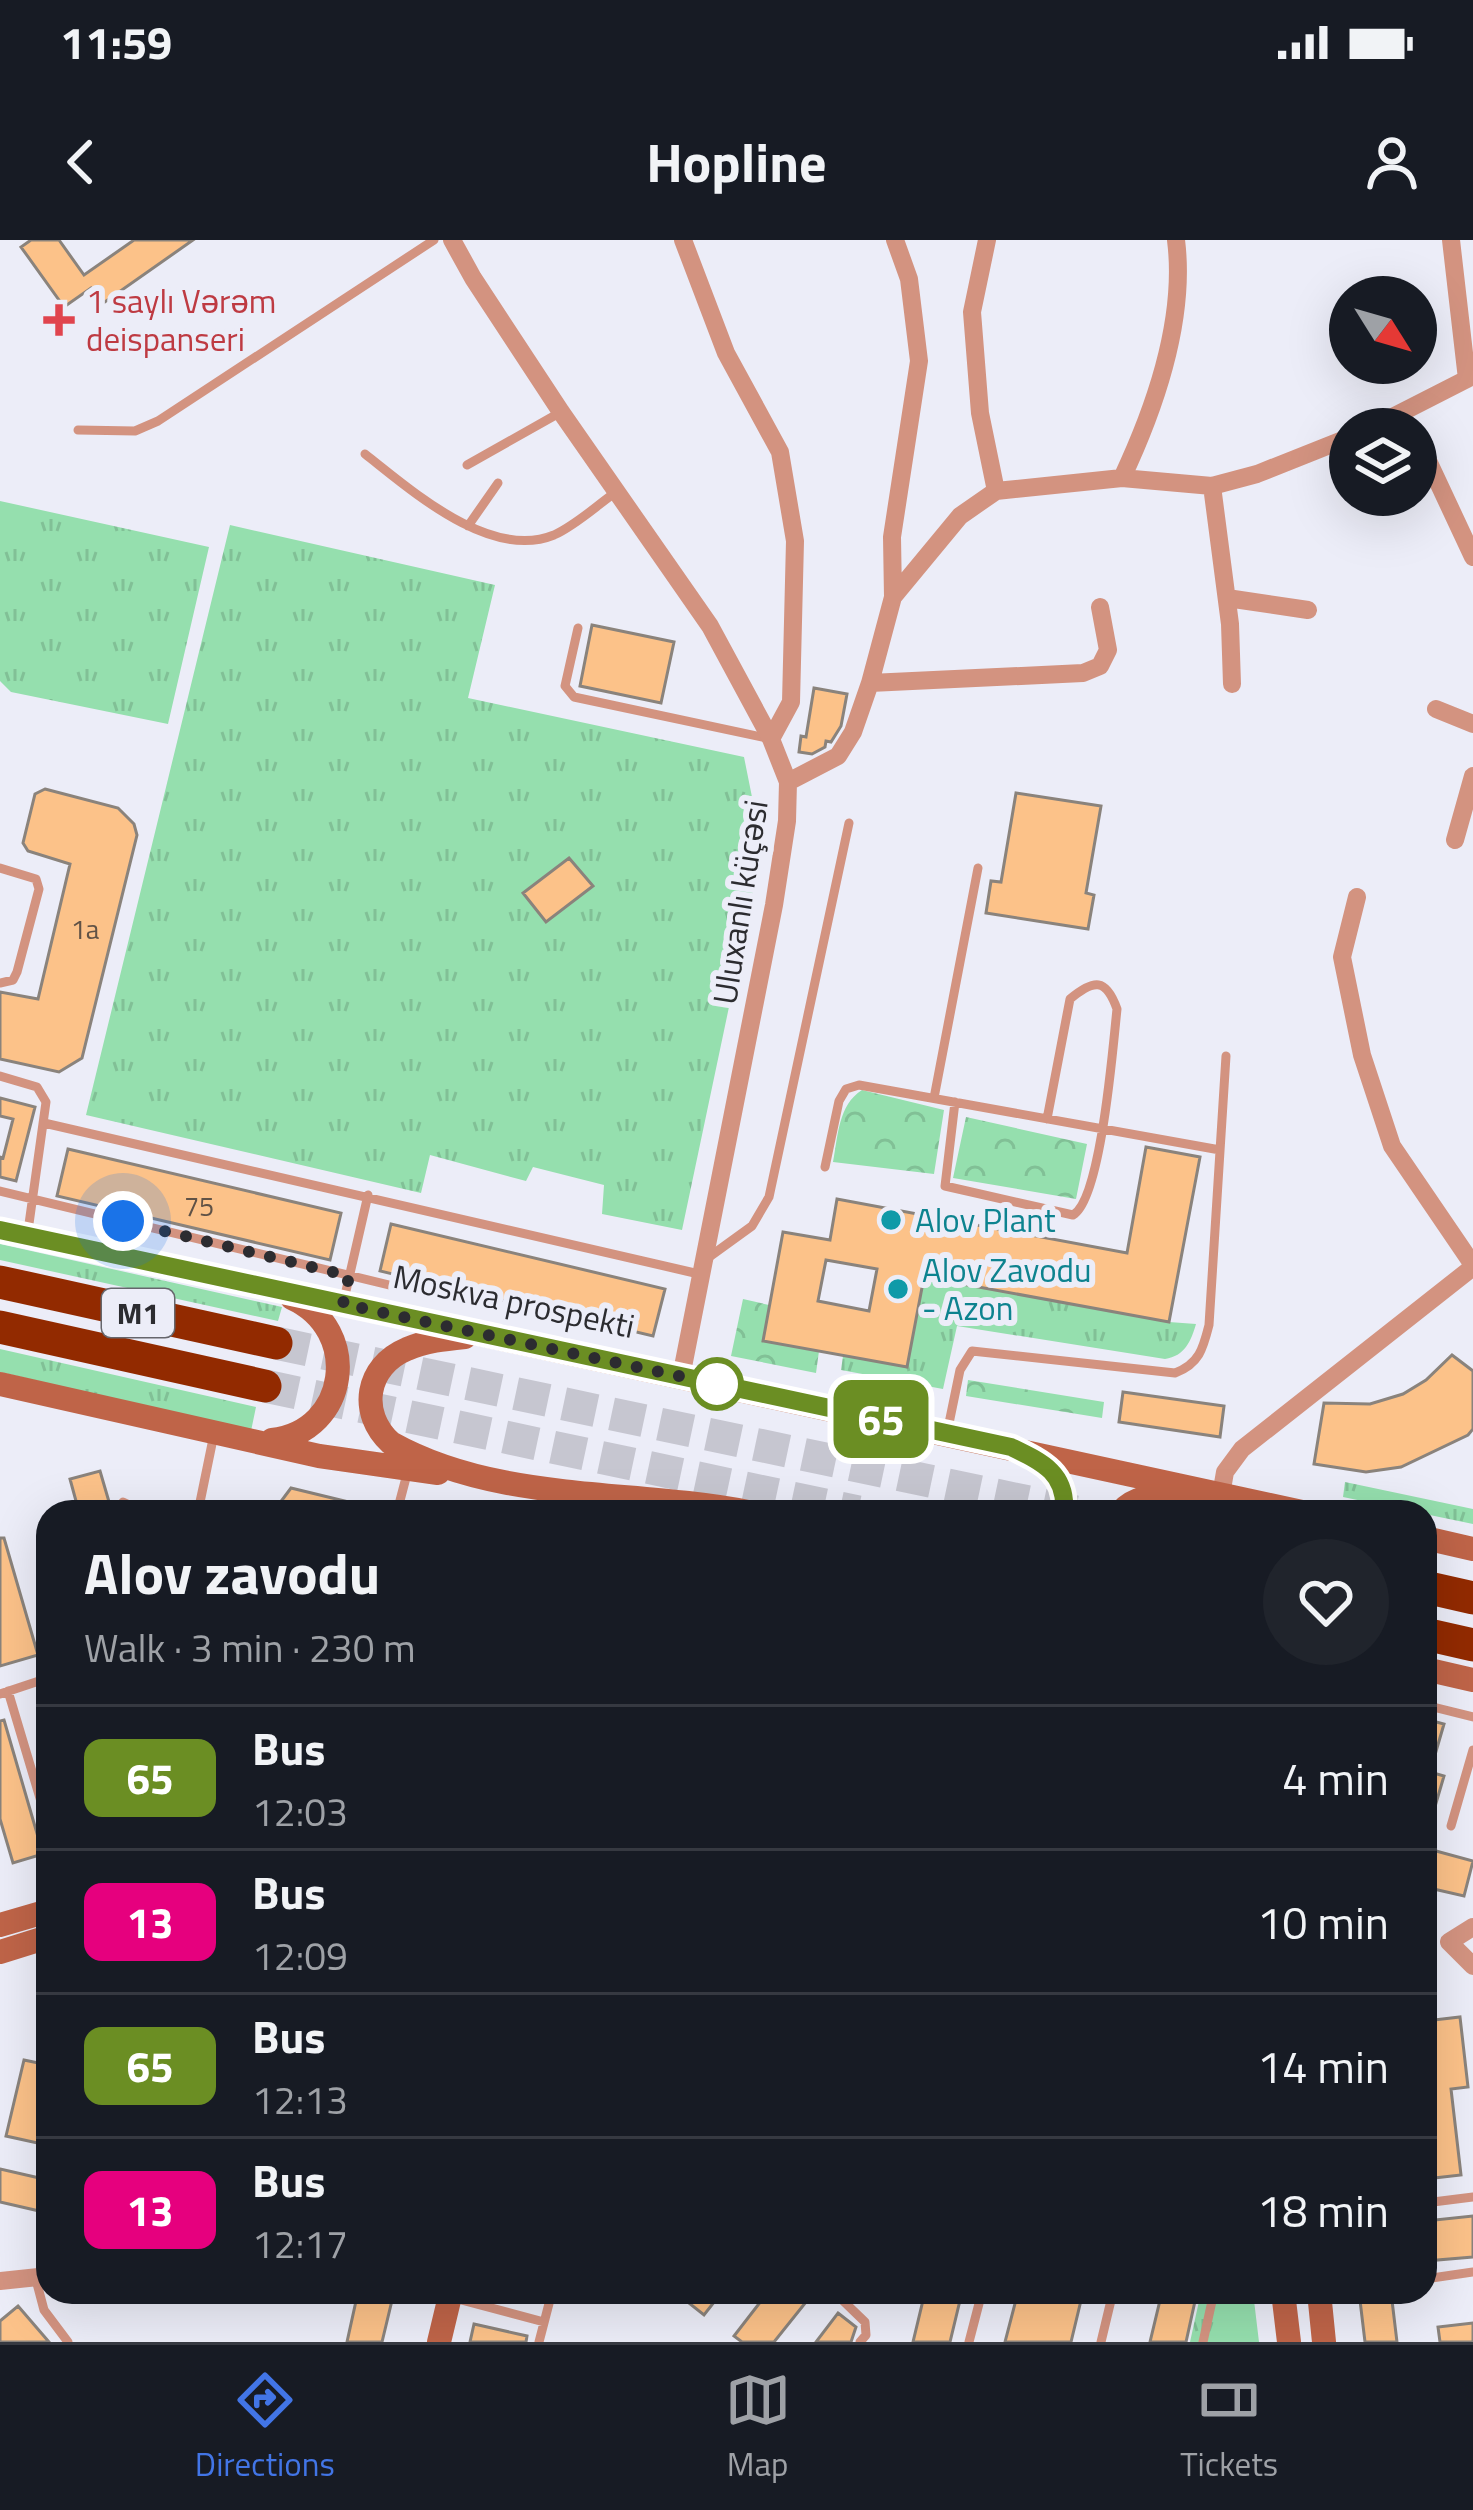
<!DOCTYPE html>
<meta charset="utf-8">
<style>
:root{--surface:#171b24;--page:#20242c;--text:#f1f3f6;--muted:#9ea1a6;--line:#363941;--accent:#4275e6}
body{margin:0;font-family:"Titillium Web",sans-serif;background:var(--page);color:var(--text);height:100vh;display:flex;flex-direction:column;font-size:45px;white-space:nowrap}
*{box-sizing:border-box;margin:0}
p{font-size:39px;color:var(--muted)}
.icon{flex:none;width:66px;height:66px;fill:none;stroke:currentColor;stroke-width:2;stroke-linecap:round;stroke-linejoin:round}
.map{position:relative;flex:1;overflow:hidden}
.panel{position:absolute;left:36px;top:1260px;width:1401px;height:804px;display:flex;flex-direction:column;background:var(--surface);border-radius:36px;box-shadow:0 12px 48px #0002}
.panel>*{flex:none}
.badge{padding:0 24px;border-radius:18px;font-size:42px;line-height:78px}
.needle{width:78px;rotate:127deg}
.controls{position:absolute;left:1329px;top:36px;display:grid;gap:24px}
.controls a{display:grid;place-items:center;width:108px;height:108px;border-radius:50%;background:var(--surface);box-shadow:0 12px 48px #0002;font-size:60px}
.you{position:absolute;width:60px;height:60px;margin:-30px;border:9px solid #fff;border-radius:50%;background:#1a73e8;box-shadow:0 0 0 18px #1a73e833}
.map>.badge{position:absolute;translate:-50% -50%;box-shadow:0 0 0 6px #fff}
.round{display:grid;place-items:center;flex:none;width:126px;height:126px;border-radius:63px;background:var(--page)}
.overview{display:flex;align-items:center;justify-content:space-between;height:204px;padding:0 48px}
h1{font-size:57px;font-weight:700;line-height:90px}
ul{padding:0;list-style:none}
li{display:flex;align-items:center;gap:36px;height:144px;padding:0 48px;border-top:3px solid var(--line)}
li div{flex:1}
li b{display:block;font-size:45px}
li em{font-style:normal}
li .badge{min-width:132px;font-weight:700;text-align:center}
.status{display:flex;justify-content:space-between;align-items:center;height:84px;padding:0 60px;background:var(--surface);direction:ltr}
.status svg{height:33px;fill:currentColor}
header{display:flex;justify-content:space-between;align-items:center;height:156px;padding:0 48px;background:var(--surface);font-size:54px;font-weight:700}
.dock{display:flex;justify-content:space-around;align-items:center;height:168px;border-top:3px solid var(--line);background:var(--surface);font-size:33px;color:var(--muted)}
.dock a{display:grid;justify-items:center;gap:6px}
.dock .current{color:var(--accent)}
.map>svg:first-child{display:block}
.grass{fill:url(#grass-tufts)}
.forest{fill:url(#forest-crowns)}
.building{fill:#fcc289;stroke:#8a837c;stroke-width:3;fill-rule:evenodd}
.lines{fill:none;stroke-linecap:round;stroke-linejoin:round}
.highway-tunnel{stroke:#c6c6d0;stroke-width:33;stroke-dasharray:33 16;stroke-linecap:butt}
.lane{stroke:#d39380;stroke-width:9}
.street{stroke:#d39380;stroke-width:18}
.secondary{stroke:#bf6448;stroke-width:24}
.highway{stroke:#922a00;stroke-width:33}
.line-casing{stroke:#fff;stroke-width:27}
.line{stroke:#6b8e23;stroke-width:18}
.walk{stroke:#2c2c30;stroke-width:12;stroke-dasharray:0 21.6}
.health-dot{fill:#e0444e;stroke:#ecedf8;stroke-width:4.5}
.culture-dot{fill:#0f9aa8;stroke:#ecedf8;stroke-width:4.5}
.stop-dot{fill:#fff;stroke:#6b8e23;stroke-width:6}
.labels{text-anchor:middle;dominant-baseline:central;stroke-width:12;stroke-linejoin:round;paint-order:stroke}
.number-label{font-size:27px;fill:#605246}
.shield{fill:#ecedf8;stroke:#66666c;stroke-width:3}
.shield-label{font-size:30px;font-weight:bold;fill:#2c2c30}
.health-label{font-size:33px;fill:#be3a42;stroke:#ecedf8;text-anchor:start}
.street-label{font-size:33px;fill:#2c2c30;stroke:#ecedf8}
.culture-label{font-size:33px;fill:#0d838f;stroke:#ecedf8;text-anchor:start}
</style>
<div class="status"><b>11:59</b><svg viewBox="0 0 49 12"><path d="M0 12V9h3v3zM5 12V6h3v6zM10 12V3h3v9zM15 12V0h3v12zM26 1h20v11H26zM47 4h2v5h-2z"/></svg></div>
<header><svg class="icon" aria-label="back" viewBox="0 0 24 24"><path d="M15 5l-7 7 7 7"/></svg>Hopline<svg class="icon" aria-label="person" viewBox="0 0 24 24"><circle cx="12" cy="8" r="4"/><path d="M4 21q1-7 8-7t8 7"/></svg></header>
<div class="map">
<svg width="1473" height="2102" viewBox="0 0 1473 2102">
<defs>
<pattern id="grass-tufts" width="24" height="20" patternUnits="userSpaceOnUse" patternTransform="scale(3)"><rect width="24" height="20" fill="#95dfae"/><path d="M3 7l-1-3M5 7V3M7 7l1-3M15 17l-1-3M17 17v-4M19 17l1-3" fill="none" stroke="#81c096"/></pattern>
<pattern id="forest-crowns" width="20" height="18" patternUnits="userSpaceOnUse" patternTransform="scale(3)"><rect width="20" height="18" fill="#95dfae"/><path d="M2 6a3 3 0 1 1 6 0M12 15a3 3 0 1 1 6 0" fill="none" stroke="#81c096"/></pattern>
</defs>
<rect width="100%" height="100%" fill="#ecedf8"/>
<path class="grass" d="M0 261 209 307 168 484 11 452 0 441Z
M230 285 495 345 468 458 744 517 755 572 753 653 682 990 602 974 604 945 533 927 526 941 430 915 421 953 86 875Z
M0 1004 282 1067 278 1081 0 1020Z
M924 1037 1169 1082 1196 1084C1191 1101 1185 1116 1165 1119L957 1086 943 1149 841 1130 843 1116 907 1127Z
M0 1109 256 1167 251 1191 0 1132Z
M1345 1242 1473 1269V1284L1343 1257Z
M1201 2052H1253L1259 2102H1190Z"/>
<path class="forest" d="M862 850 944 870 934 934 833 922C838 897 838 865 862 850Z
M966 877 1087 904 1076 959 953 938Z
M743 1059 769 1065 763 1101 819 1111 816 1133 731 1116Z
M968 1140 1104 1162 1102 1178 966 1156Z"/>
<path class="building" d="M31 0H59L84 35 134 0H193L102 64 91 48 64 67 21 7Z
M592 385 674 402 661 463 580 446Z
M814 448 847 454 841 486 831 502 826 501 825 507 812 514 799 512 801 496 806 497Z
M45 549 118 568 134 584 137 595 82 818 59 832 0 819V752L38 759 70 624 28 611 23 603 35 554Z
M1016 553 1101 566 1086 653 1094 655 1088 689 986 673 991 641 1001 642Z
M569 618 593 646 546 682 523 653Z
M0 858 35 867 16 941 0 937V917L3 918 13 879 0 876Z
M1146 907 1200 917 1169 1082 924 1037 907 1127 763 1101 783 992 830 1000 837 959 1127 1013ZM826 1020 877 1029 869 1071 818 1061Z
M68 909 341 973 330 1020 57 956Z
M391 984 665 1049 653 1096 380 1031Z
M1452 1115 1473 1131V1189L1468 1195 1401 1227 1366 1232 1314 1224 1324 1163 1370 1164 1403 1154 1426 1140Z
M1123 1152 1224 1166 1220 1197 1119 1182Z
M100 1231 112 1272H79L70 1239Z
M291 1248 365 1266V1272H273Z
M0 1298H4L38 1415 0 1426Z
M1425 1479 1444 1484 1430 1532 1444 1536 1429 1587H1425Z
M4 1480 43 1614 13 1623 0 1579V1481Z
M1425 1608 1473 1621 1464 1656 1425 1647Z
M1460 1777 1468 1847 1451 1849 1461 1935 1425 1939V1882H1430L1429 1851H1425V1781Z
M24 1820 48 1825V1875L42 1904 6 1896Z
M0 1929 48 1940V1973L0 1962Z
M1473 1976V2017L1425 2021V1981Z
M358 2052H394L382 2102H347Z
M675 2052H722L704 2075Z
M768 2052H814L774 2102H742L734 2096Z
M925 2052H962L950 2102H913Z
M1018 2052H1083L1071 2102H1005Z
M1162 2052H1197L1186 2102H1150Z
M1359 2052H1391L1397 2102H1365Z
M18 2066 49 2102H0V2081Z
M838 2073 856 2087 851 2102H816Z
M1473 2083V2102H1440L1438 2087Z
M474 2084 527 2096 526 2102H470Z"/>
<g class="lines">
<path class="highway-tunnel" d="M276 1103 1076 1272
M265 1146 858 1272"/>
<path class="lane" d="M78 190 135 191 158 181 434 0
M365 214C411 250 490 321 554 295 576 285 596 266 616 252
M467 225 561 172
M468 286 498 243
M578 388 565 446 574 457 771 499
M0 628 36 639 39 649 17 732 13 740 0 743
M0 836 37 847 46 862 28 991
M934 858 978 628
M955 862 945 946 1073 975C1101 960 1113 806 1117 769 1106 738 1094 739 1070 759L1047 879
M44 883 699 1034
M825 927 839 861 846 849 859 845 1220 910
M0 951 414 1051
M705 1020 752 986 769 957 849 583
M343 1064 368 955
M947 1193 960 1130 972 1111 1175 1133C1199 1124 1203 1109 1209 1085L1226 816
M123 1262 144 1272
M198 1272 214 1194
M397 1272 408 1230
M8 1451 48 1585
M0 1454 48 1438
M1425 1465 1473 1477
M1451 1586 1473 1510
M1425 1963 1473 1957
M35 2036 44 2070 68 2102
M1425 2039 1473 2032
M336 2052 337 2053
M834 2052 865 2082 866 2095 860 2102
M450 2057 544 2082
M539 2102 552 2052
M969 2102 982 2052
M1101 2102 1113 2052
M1203 2102 1214 2052"/>
<path class="street" d="M452 0 473 38 561 172 710 386 771 499 788 542 787 581 774 665 681 1137
M683 0 726 113 780 212 795 301 791 462 771 499
M987 0 972 72 980 173 996 251
M1451 0 1467 139
M1369 189 1473 136
M1416 195 1473 317
M1122 238C1155 168 1186 79 1176 0
M1212 246 1230 384 1232 444
M893 357 892 297 919 121 909 39 895 0
M1227 358 1308 370
M870 443 1083 433 1100 426 1108 410 1100 367
M1436 469 1473 484
M788 542 838 516 853 492 870 443 893 357 960 276 996 251 1122 238 1212 246 1257 234 1350 197
M1455 600 1473 536
M1357 657 1342 717 1362 815 1392 906 1473 1025
M1221 1255 1225 1232 1242 1209 1473 1027
M1473 1687 1449 1702 1473 1726
M0 2041 48 2036"/>
<path class="secondary" d="M0 990 1302 1272
M465 1097C445 1099 425 1101 407 1109 366 1126 358 1173 391 1203 498 1263 631 1249 748 1272
M0 1144 319 1216 438 1233
M272 1200C349 1191 362 1090 292 1058
M1029 1216C1054 1227 1066 1244 1064 1272
M1121 1272C1136 1254 1161 1256 1183 1255
M1425 1298 1473 1309
M1425 1429 1473 1440
M0 1685 48 1671
M0 1712 48 1697
M1283 2052 1289 2102
M1319 2052 1324 2102
M439 2102 451 2052"/>
<path class="highway" d="M0 1042 276 1103
M0 1087 265 1146
M1425 1347 1473 1358
M1425 1394 1473 1405"/>
</g>
<g class="lines">
<g class="line-casing">
<path id="line" d="M0 990 1011 1207C1042 1222 1067 1233 1064 1272"/>
</g>
<use href="#line" class="line"/>
<path class="walk" d="M123 981 349 1036 343 1064 725 1146 717 1144"/>
</g>
<path class="health-dot" d="M53 62h12v12h12v12h-12v12h-12v-12h-12v-12h12z"/>
<g class="culture-dot">
<circle cx="891" cy="980" r="12"/>
<circle cx="898" cy="1049" r="12"/>
</g>
<circle class="stop-dot" cx="717" cy="1144" r="24"/>
<g class="labels">
<g class="number-label">
<text x="85" y="688">1a</text>
<text x="199" y="965">75</text>
</g>
<rect class="shield" x="102" y="1049" width="72" height="48" rx="9"/>
<g class="shield-label">
<text x="138" y="1073">M1</text>
</g>
<g class="health-label">
<text x="86" y="61">1 saylı Vərəm<tspan x="86" dy="38">deispanseri</tspan></text>
</g>
<g class="street-label">
<text transform="translate(740 662) rotate(-81)">Uluxanlı küçəsi</text>
<text transform="translate(514 1061) rotate(12)">Moskva prospekti</text>
</g>
<g class="culture-label">
<text x="915" y="980">Alov Plant</text>
<text x="922" y="1030">Alov Zavodu<tspan x="922" dy="38">- Azon</tspan></text>
</g>
</g>
</svg>
<div class="controls">
<a><svg class="needle" viewBox="-14 -14 28 28"><path d="M0-13l5 13h-10z" fill="#e53935"/><path d="M0 13l5-13h-10z" fill="#9ea1a6"/></svg></a>
<a><svg class="icon" aria-label="layers" viewBox="0 0 24 24"><path d="M12 4l9 5-9 5-9-5zM3 14l9 5 9-5"/></svg></a>
</div>
<div class="you" style="left:123px;top:981px"></div>
<b class="badge" style="left:881px;top:1179px;background:#6b8e23;color:#fff">65</b>
<section class="panel">
<div class="overview"><div><h1>Alov zavodu</h1><p>Walk · 3 min · 230 m</p></div><a class="round"><svg class="icon" aria-label="heart" viewBox="0 0 24 24"><path d="M12 20l-8-8c-3-5 5-10 8-4 3-6 11-1 8 4z"/></svg></a></div>
<ul>
<li><span class="badge" style="background:#6b8e23;color:#fff">65</span><div><b>Bus</b><p>12:03</p></div><em>4 min</em></li>
<li><span class="badge" style="background:#e6007e;color:#fff">13</span><div><b>Bus</b><p>12:09</p></div><em>10 min</em></li>
<li><span class="badge" style="background:#6b8e23;color:#fff">65</span><div><b>Bus</b><p>12:13</p></div><em>14 min</em></li>
<li><span class="badge" style="background:#e6007e;color:#fff">13</span><div><b>Bus</b><p>12:17</p></div><em>18 min</em></li>
</ul>
</section>
</div>
<nav class="dock">
<a class="current"><svg class="icon" aria-label="directions" viewBox="0 0 24 24"><path d="M12 3l9 9-9 9-9-9zM9 14v-3h6M13 9l2 2-2 2"/></svg>Directions</a>
<a><svg class="icon" aria-label="map" viewBox="0 0 24 24"><path d="M3 6l6-2 6 2 6-2v14l-6 2-6-2-6 2zM9 4v14M15 6v14"/></svg>Map</a>
<a><svg class="icon" aria-label="tickets" viewBox="0 0 24 24"><path d="M3 7h18v10H3zM15 7v10"/></svg>Tickets</a>
</nav>
